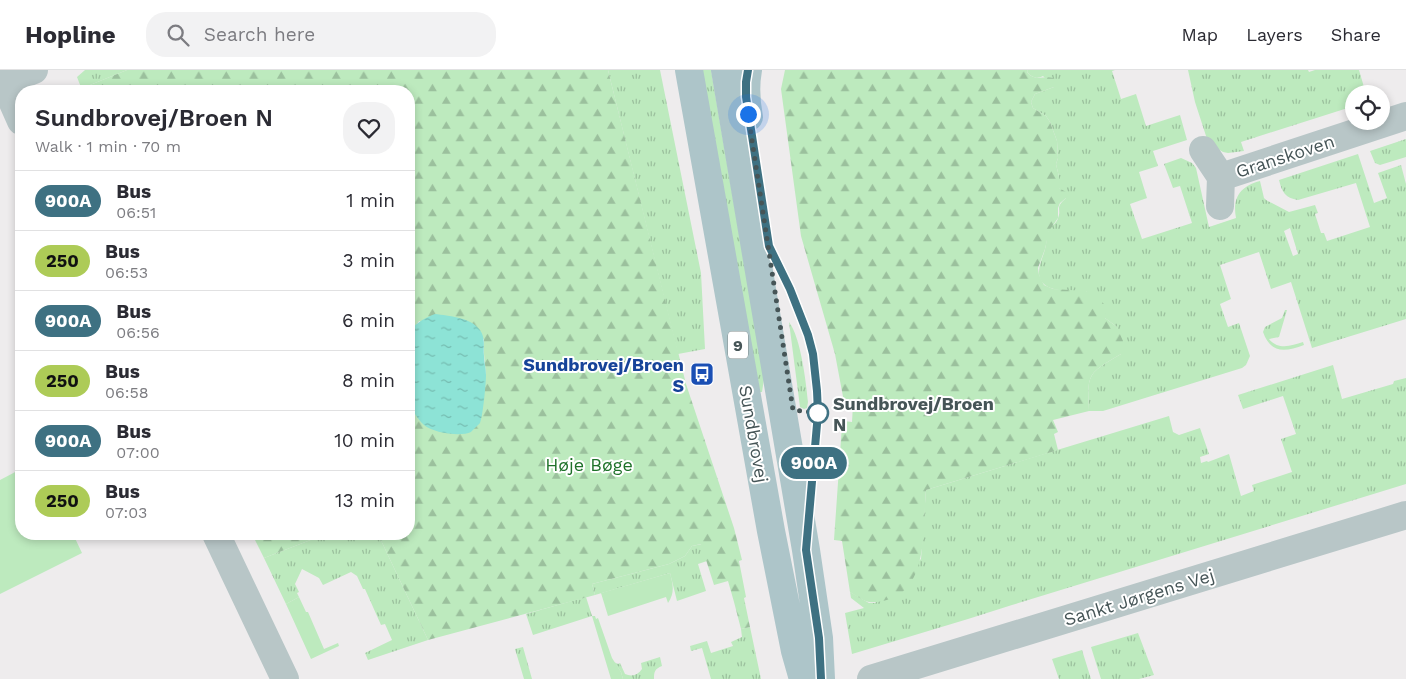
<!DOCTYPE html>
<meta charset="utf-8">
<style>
:root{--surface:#fff;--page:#f2f2f3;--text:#2b2b33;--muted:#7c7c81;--line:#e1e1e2}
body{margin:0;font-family:"Work Sans",sans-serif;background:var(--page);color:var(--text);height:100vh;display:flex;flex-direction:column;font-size:19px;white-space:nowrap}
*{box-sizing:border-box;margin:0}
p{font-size:16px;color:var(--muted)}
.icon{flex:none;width:28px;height:28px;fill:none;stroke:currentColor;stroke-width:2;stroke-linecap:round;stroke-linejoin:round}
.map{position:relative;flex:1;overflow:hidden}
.side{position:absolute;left:15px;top:15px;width:400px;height:455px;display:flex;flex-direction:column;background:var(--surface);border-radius:20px;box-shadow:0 2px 8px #0003}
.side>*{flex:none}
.badge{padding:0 10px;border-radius:16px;font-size:18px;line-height:32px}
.tools{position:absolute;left:1345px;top:15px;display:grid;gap:10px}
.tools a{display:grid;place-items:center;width:45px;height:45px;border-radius:50%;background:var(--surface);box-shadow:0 2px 8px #0003;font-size:25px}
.you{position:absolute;width:25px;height:25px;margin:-12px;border:4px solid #fff;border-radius:50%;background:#1a73e8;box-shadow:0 0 0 8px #1a73e833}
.map>.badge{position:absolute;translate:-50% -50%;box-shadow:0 0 0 2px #fff}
.round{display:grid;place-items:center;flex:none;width:52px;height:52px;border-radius:20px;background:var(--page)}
.overview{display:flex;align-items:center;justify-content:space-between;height:85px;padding:0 20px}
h1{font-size:24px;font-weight:600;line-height:38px}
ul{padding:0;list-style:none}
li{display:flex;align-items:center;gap:15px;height:60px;padding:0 20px;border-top:1px solid var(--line)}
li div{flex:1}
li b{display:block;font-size:19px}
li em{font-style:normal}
li .badge{min-width:55px;font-weight:700;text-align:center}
header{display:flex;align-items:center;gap:30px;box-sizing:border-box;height:70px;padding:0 25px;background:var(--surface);border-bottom:1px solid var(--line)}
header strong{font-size:24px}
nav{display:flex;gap:28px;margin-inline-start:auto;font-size:18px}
.search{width:350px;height:45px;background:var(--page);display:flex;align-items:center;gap:12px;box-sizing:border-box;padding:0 18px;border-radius:20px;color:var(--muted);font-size:19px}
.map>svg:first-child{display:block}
.grass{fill:url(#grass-tufts);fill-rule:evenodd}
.forest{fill:url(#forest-firs)}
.garden{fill:#bdeabe}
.water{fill:url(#water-ripples)}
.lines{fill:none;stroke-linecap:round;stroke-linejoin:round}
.minor{stroke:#b8c6c7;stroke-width:28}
.major{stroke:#adc5c9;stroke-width:28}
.line-casing{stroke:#fff;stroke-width:11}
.line{stroke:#3e7182;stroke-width:8}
.walk{stroke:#465557;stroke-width:5;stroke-dasharray:0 9}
.stop-dot{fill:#fff;stroke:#3e7182;stroke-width:2.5}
.labels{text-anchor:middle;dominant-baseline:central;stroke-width:4;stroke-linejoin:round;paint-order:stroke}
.shield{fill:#fff;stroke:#7e8889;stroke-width:1}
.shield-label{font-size:16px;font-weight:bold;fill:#465557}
.street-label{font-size:18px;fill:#465557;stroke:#fff}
.transit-label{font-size:18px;font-weight:bold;fill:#164399;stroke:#fff;text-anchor:end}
.stop-label{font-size:18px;font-weight:bold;fill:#465557;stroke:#fff;text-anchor:start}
.park-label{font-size:18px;fill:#1e7129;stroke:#fff}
</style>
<header>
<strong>Hopline</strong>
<div class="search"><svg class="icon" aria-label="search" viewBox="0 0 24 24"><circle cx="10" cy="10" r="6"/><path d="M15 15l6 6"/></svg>Search here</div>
<nav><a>Map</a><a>Layers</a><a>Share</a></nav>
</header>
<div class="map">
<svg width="1406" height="609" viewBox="0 0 1406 609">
<defs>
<pattern id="grass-tufts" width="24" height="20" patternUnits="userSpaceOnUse" patternTransform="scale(1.25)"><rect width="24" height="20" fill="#bdeabe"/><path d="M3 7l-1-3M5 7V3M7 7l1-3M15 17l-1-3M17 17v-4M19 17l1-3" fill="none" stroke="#9bc09d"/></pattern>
<pattern id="forest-firs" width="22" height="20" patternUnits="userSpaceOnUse" patternTransform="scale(1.25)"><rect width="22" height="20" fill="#bdeabe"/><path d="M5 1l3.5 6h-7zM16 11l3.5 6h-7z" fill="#9bc09d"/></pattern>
<pattern id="water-ripples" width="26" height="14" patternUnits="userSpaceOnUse" patternTransform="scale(1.25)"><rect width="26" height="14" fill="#8de3d6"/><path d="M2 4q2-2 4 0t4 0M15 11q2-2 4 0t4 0" fill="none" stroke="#75bbb0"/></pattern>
</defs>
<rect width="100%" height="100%" fill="#eeeced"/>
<path class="grass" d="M85 0H127L90 15 82 20 77 7Z
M608 0H660L701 203 705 279 678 284Z
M700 0H711L764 309 762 322H760Z
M1028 0H1115L1112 1 1121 29 1136 24 1146 56 1180 45 1187 70 1153 81 1158 96 1139 102 1147 128 1130 134 1142 169 1192 153 1180 116 1173 118 1164 94 1181 88 1192 93 1196 98 1209 157 1236 148C1232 127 1241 116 1260 111L1264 128 1266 130 1289 142 1315 135 1318 143 1315 144 1321 163H1324L1327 171 1370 157 1356 113 1298 130C1285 128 1282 122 1279 110L1358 84 1374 133 1387 128 1378 103 1401 95 1406 114V249L1312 278 1291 212 1271 219 1259 182 1220 195 1231 229 1220 234 1228 257 1239 253 1250 286 1246 295 1242 298 1103 341H1089C1089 330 1086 315 1092 305 1097 297 1113 289 1121 284L1117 257 1105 248 1086 221C1075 221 1053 222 1045 215 1033 205 1042 191 1045 179 1047 173 1046 166 1049 160 1051 156 1057 153 1058 148 1062 138 1054 139 1066 128L1059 118V107L1056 94 1058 88 1057 71 1050 52 1046 46 1033 38 1031 32 1035 24 1054 17 1043 6C1037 9 1032 8 1027 2ZM1290 158 1298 184 1293 186 1284 161Z
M1188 0H1308L1309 2 1315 0H1359L1366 24H1354V36L1241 72 1244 81 1228 83 1223 82 1218 79 1207 69 1195 32Z
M1406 69V87L1380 95 1375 93 1370 81Z
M1285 240H1287L1279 267 1269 269C1278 280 1291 276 1303 272L1304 275C1285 282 1271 284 1263 262L1265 257 1282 248Z
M789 252C801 268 806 312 808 332L807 338 804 339 800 337Z
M1333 295 1342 329 1393 314 1394 311 1406 308V414L1012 535 968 549 852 584 845 543 864 538 851 528 850 522 869 533H875L921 489 926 420 1169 346 1173 362 1179 365 1200 358 1209 384 1200 387 1201 393 1207 391 1208 392 1229 384 1241 426 1254 421 1252 415 1292 402 1281 369 1296 364 1283 326 1243 339 1238 325Z
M326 464H378L428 570 368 590 365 583 392 570 385 554 381 555 365 519H363L357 506 351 502 323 515 319 508 302 499 295 514 299 522 297 523 299 527 286 534 264 488Z
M702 474 707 491 698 494 706 521 677 531 670 503 595 525 592 514 669 494 685 486 692 476Z
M586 527 592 546 533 565 526 544Z
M750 557 761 609H711L702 578 691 581 690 576 707 571 711 583 733 576 731 572 742 567 741 559Z
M1138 563 1154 605 1139 609H1101L1091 577Z
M523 577 532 609H524L515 579Z
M1082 580 1091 609H1059L1052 589Z
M660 587 662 596C655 599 654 601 654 609H623L621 602 614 592 618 594 620 593 625 604C632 607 638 605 642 599L641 593Z"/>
<path class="forest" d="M127 0H608L686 314 734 458 742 490 739 491 746 527 744 528 750 557 741 559 734 532 728 511 714 515 701 474 692 476 685 486 669 494 592 514 595 525 428 570 378 464H409V330L415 343 486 304 484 284V269L419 251 409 264V21H82L90 15Z
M785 0H1028L1027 2C1034 12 1044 5 1053 8L1055 12 1054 17 1035 24 1031 32 1033 38 1046 46 1050 52 1057 71 1058 88 1056 94 1059 107V118L1066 122V128L1060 133 1058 138V148L1049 161 1045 179 1038 198 1039 205 1044 215 1053 219 1086 221 1100 229 1107 238 1105 248 1117 257 1123 271 1121 284C1113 289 1097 297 1092 305 1086 315 1089 330 1089 341L1053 350 1058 362 1054 364 1058 380 926 420C923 452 929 517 890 529 870 535 867 533 850 522L842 471 834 470 842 355 844 351 852 352 853 334 846 333 844 332 835 284 801 166 781 19Z
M252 464H326L264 488Z"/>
<path class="garden" d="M21 399V464H73L82 483 0 524V410Z
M670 503C673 515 675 522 668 533L666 527 608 546 601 523Z
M299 527 306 542H308L324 579 338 573 339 576 311 589 286 534Z
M592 546H595L596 549 598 548 612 588 621 602 623 609H611Z"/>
<path class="water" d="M435 244C449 246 470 247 480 260 486 269 483 276 484 286 484 292 486 298 486 305 486 313 483 347 480 353 478 355 473 360 471 362 461 367 433 363 424 355 418 350 410 337 409 329 407 318 412 306 411 295 410 287 406 273 409 265 412 254 425 248 435 244Z"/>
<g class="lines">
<path class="minor" d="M0 4 21 51
M4 12 34 0
M1203 80 1221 107 1406 46
M1220 136 1221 107
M216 464 285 609
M871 609 1406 445"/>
<path class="major" d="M689 0 771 461 795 581 803 609
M725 0 806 480 819 568 821 609
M748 0C745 16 746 31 749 47"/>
</g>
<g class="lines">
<g class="line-casing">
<path id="line" d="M748 0 746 12V27L769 176 790 219 808 265 813 284 817 321 818 343 806 480 819 568 821 609"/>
</g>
<use href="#line" class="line"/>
<path class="walk" d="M748 44 793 340 818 343"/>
</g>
<defs>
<g id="bus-square" transform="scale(1.25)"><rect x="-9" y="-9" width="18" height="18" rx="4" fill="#1a4fb4" stroke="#fff"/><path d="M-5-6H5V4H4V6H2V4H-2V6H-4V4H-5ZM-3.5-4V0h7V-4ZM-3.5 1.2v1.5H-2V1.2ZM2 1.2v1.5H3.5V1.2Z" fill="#fff"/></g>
</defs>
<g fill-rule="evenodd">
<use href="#bus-square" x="702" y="304"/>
</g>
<circle class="stop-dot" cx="818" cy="343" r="10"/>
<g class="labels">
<rect class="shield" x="728" y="261.5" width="20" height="27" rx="4"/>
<g class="shield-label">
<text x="738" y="275">9</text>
</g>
<g class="street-label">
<text transform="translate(1285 86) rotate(-18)">Granskoven</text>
<text transform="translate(754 364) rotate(80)">Sundbrovej</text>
<text transform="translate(1139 527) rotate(-17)">Sankt Jørgens Vej</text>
</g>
<g class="transit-label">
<text x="684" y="294">Sundbrovej/Broen<tspan x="684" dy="21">S</tspan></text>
</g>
<g class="stop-label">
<text x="833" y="333">Sundbrovej/Broen<tspan x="833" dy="21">N</tspan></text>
</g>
<g class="park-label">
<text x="589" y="394">Høje Bøge</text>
</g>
</g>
</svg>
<div class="tools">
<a><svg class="icon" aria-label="locate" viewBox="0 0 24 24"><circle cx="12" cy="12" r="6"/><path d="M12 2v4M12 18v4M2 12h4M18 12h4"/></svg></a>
</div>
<div class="you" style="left:748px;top:44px"></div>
<b class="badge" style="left:814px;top:393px;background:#3e7182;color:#fff">900A</b>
<section class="side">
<div class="overview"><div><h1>Sundbrovej/Broen N</h1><p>Walk · 1 min · 70 m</p></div><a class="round"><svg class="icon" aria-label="heart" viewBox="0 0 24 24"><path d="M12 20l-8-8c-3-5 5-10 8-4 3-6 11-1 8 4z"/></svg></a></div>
<ul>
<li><span class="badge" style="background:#3e7182;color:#fff">900A</span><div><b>Bus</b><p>06:51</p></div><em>1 min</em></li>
<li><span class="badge" style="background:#adcb57;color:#111">250</span><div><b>Bus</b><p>06:53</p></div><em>3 min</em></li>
<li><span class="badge" style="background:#3e7182;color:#fff">900A</span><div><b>Bus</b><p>06:56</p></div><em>6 min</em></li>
<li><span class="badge" style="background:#adcb57;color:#111">250</span><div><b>Bus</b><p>06:58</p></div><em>8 min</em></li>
<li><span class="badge" style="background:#3e7182;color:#fff">900A</span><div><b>Bus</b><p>07:00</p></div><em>10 min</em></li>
<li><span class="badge" style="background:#adcb57;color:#111">250</span><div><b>Bus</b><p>07:03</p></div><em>13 min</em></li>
</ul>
</section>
</div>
